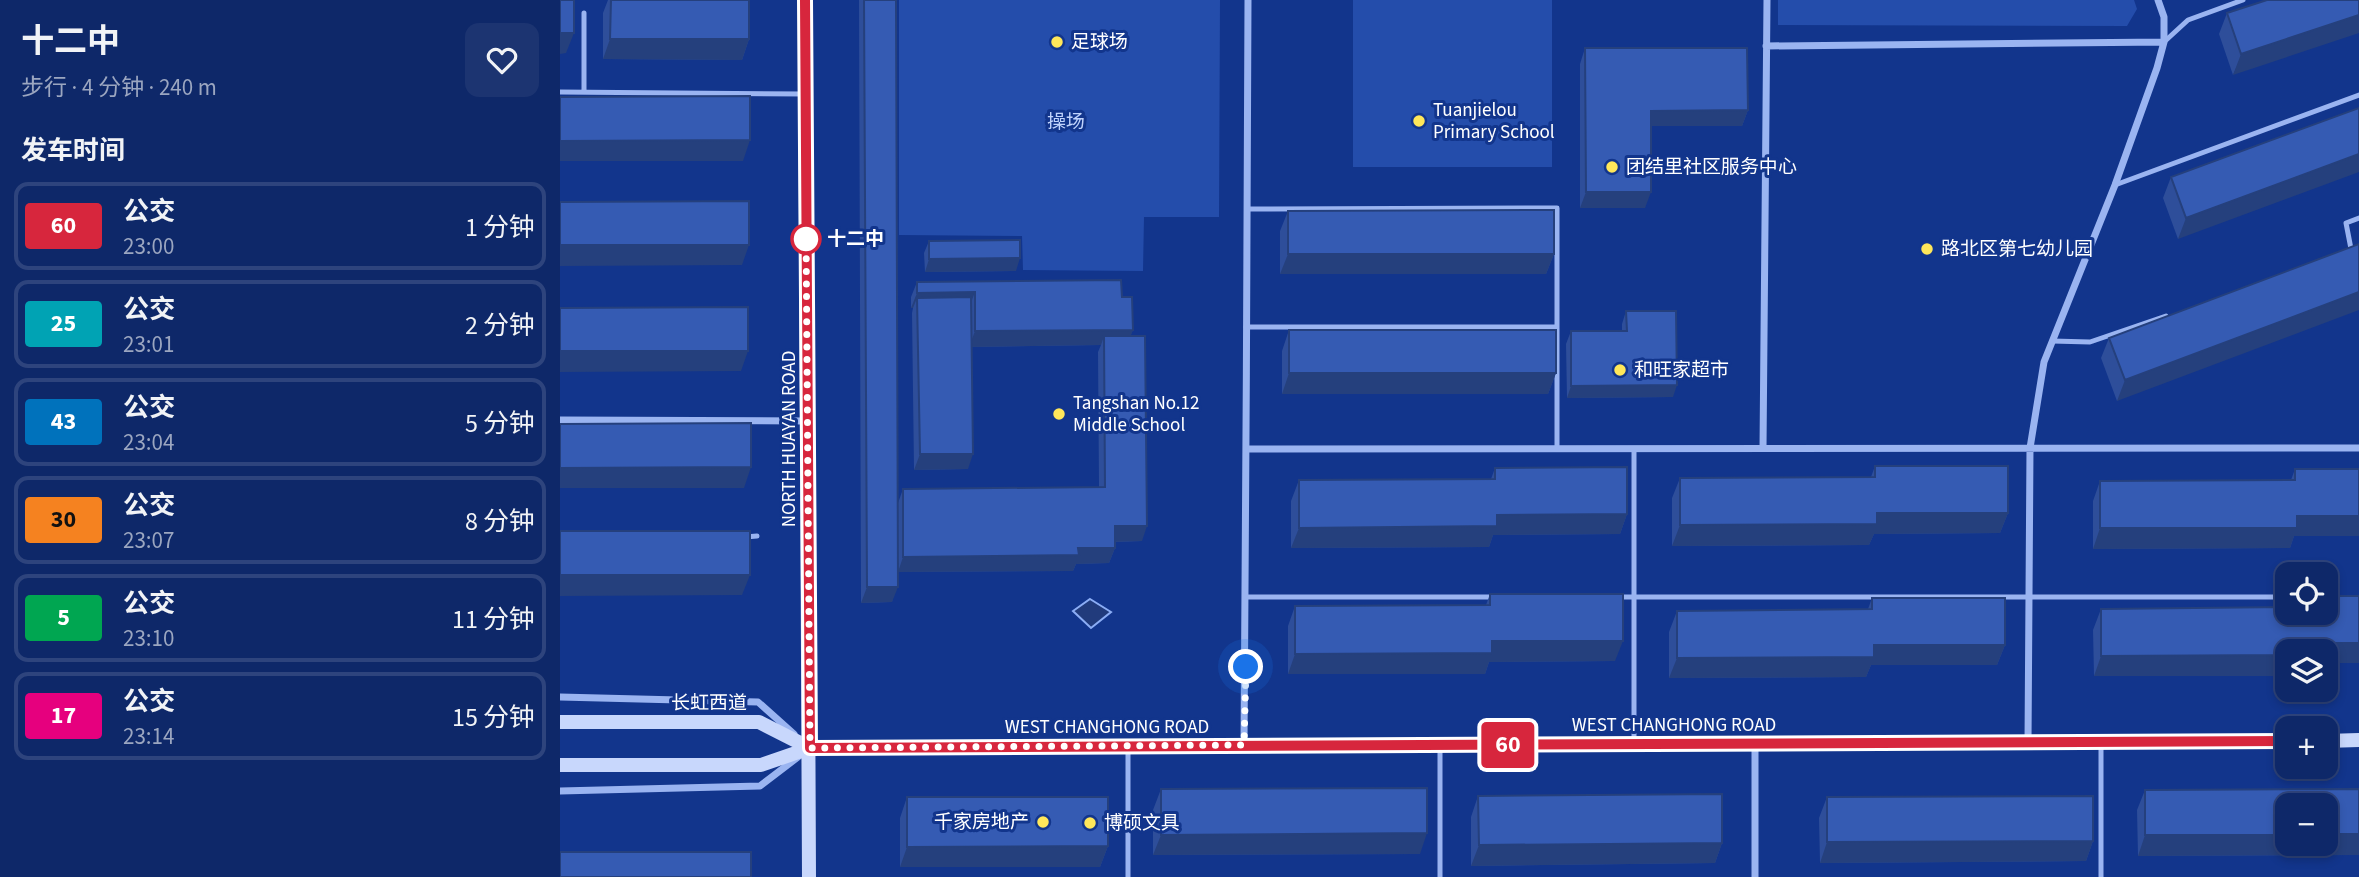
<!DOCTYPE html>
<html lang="zh">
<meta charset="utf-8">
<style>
:root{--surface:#0e2869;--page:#1c3471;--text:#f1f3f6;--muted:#9ba6c0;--line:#2e447d}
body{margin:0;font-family:"Source Sans 3","Noto Sans SC",sans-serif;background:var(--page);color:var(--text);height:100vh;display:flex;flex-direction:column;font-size:26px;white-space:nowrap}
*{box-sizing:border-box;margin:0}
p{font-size:23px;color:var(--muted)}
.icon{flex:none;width:38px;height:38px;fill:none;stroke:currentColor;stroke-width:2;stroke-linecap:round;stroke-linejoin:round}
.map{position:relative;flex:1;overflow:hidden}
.panel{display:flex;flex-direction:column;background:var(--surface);width:560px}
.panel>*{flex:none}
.badge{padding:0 14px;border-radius:5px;font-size:24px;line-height:46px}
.fabs{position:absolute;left:1715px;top:562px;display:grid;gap:14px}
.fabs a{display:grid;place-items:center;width:63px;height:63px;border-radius:14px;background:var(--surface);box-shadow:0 4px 10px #0003,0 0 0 2px var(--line);font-size:35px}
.you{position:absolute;width:35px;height:35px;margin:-18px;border:5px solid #fff;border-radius:50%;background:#1a73e8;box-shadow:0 0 0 10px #1a73e833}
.map>.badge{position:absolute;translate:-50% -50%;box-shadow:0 0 0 4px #fff}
h2{padding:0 21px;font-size:26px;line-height:63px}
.round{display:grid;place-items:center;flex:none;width:74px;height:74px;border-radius:14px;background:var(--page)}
.headline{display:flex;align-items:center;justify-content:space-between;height:119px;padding:0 21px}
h1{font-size:33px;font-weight:700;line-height:52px}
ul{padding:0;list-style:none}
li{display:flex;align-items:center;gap:21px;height:88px;margin:0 14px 10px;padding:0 7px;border:4px solid var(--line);border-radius:14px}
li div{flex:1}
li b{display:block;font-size:26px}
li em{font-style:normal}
li .badge{min-width:77px;font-weight:700;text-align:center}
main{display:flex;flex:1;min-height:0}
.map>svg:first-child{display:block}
.green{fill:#244dab}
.water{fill:#213b7c;stroke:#8badf5;stroke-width:2}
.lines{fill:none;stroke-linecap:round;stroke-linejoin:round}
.lane{stroke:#9ab4f1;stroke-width:5}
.street{stroke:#9ab4f1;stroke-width:7}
.secondary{stroke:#c8d7fc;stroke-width:14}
.wall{fill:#2e4e9a}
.shaded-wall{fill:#25407d}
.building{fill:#355bb3;stroke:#25407d;stroke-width:2}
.line-casing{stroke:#fff;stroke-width:16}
.line{stroke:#d7263d;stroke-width:10}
.walk{stroke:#fff;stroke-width:7;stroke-dasharray:0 12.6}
.poi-dot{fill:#ffe75a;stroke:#12358c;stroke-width:2.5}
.stop-dot{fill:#fff;stroke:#d7263d;stroke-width:3.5}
.labels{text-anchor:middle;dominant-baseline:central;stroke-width:6;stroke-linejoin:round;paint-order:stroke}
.poi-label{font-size:19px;fill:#fff;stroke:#12358c;text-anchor:start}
.park-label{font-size:19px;fill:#c0d3fc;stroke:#12358c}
.stop-label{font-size:19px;font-weight:bold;fill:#fff;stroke:#12358c;text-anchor:start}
.street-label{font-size:19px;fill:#fff;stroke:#12358c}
</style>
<main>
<section class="panel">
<div class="headline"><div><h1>十二中</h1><p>步行 · 4 分钟 · 240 m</p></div><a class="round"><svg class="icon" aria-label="heart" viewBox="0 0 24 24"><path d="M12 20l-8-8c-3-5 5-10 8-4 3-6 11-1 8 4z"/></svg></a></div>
<h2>发车时间</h2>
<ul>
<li><span class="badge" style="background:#d7263d;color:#fff">60</span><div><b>公交</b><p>23:00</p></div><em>1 分钟</em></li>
<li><span class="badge" style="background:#00a3b4;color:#fff">25</span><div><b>公交</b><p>23:01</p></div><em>2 分钟</em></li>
<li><span class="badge" style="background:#0072bc;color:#fff">43</span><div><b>公交</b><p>23:04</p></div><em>5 分钟</em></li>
<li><span class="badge" style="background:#f58220;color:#111">30</span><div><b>公交</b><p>23:07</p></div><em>8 分钟</em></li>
<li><span class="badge" style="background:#00a651;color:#fff">5</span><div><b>公交</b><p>23:10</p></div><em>11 分钟</em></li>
<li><span class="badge" style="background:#e6007e;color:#fff">17</span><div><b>公交</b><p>23:14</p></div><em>15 分钟</em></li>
</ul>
</section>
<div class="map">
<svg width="1799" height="877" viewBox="0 0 1799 877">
<rect width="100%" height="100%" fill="#12358c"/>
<path class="green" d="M339 0H660L659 217H584L583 271 463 270 462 236 339 235Z
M793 0H992V167H793Z
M1218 0H1574L1577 9 1567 26 1218 25Z"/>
<path class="water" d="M530 599 551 612 531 628 513 611Z"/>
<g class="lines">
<path class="lane" d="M24 13V92
M1604 42 1628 20 1683 0
M0 92 245 94
M1555 185 1799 95
M687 209 997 208V449
M1792 254 1786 223 1799 218
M686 327H997
M1492 341 1530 342 1606 316
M1074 449V743
M185 537 197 536
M687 597H936
M1058 597H1727
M1541 744V877
M880 748V877
M568 749V877"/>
<path class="street" d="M1206 46 1604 42
M0 420 248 421
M1203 448 1207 0
M686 449 1799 448
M0 697 198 702 234 734
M1468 742 1470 448 1484 362 1555 185 1597 68 1604 42V17L1598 0
M1195 743V877
M684 745C687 497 686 248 688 0
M0 791 200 786 238 757"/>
<path class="secondary" d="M245 0 249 877
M0 722H199L250 748
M1766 741 1799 740
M0 765H201L250 748 1727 741"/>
</g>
<path class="wall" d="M48 0H189V39L182 60 43 59V13Z
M299 0H336L338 503 343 489 539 487 538 352 541 345 411 347 408 469 354 470 352 313 353 308H351V297L357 282 562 297 573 330 570 336 582 541 555 542V548L549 563 516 564 513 571 338 572 332 602 301 603Z
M1707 0 1673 75 1659 34 1667 13Z
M1025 48 1188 110 1182 126H1091L1085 208H1020V64Z
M1799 108 1618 239 1603 198 1611 177Z
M728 211 994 254 986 274H720V231Z
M369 241 456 271 365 272 364 253Z
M1799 244 1557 401 1541 358 1549 338Z
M1066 311 1113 397 1007 398 1006 344 1011 331H1062V324Z
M729 330 996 373 988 394H722V351Z
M1315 466 1448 513 1440 533 1314 534 1309 545 1112 546V498L1120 478 1311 477Z
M935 468 1067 514 1060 534 933 535 929 547 731 548V501L739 480 931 479Z
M1735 469H1799V536H1734L1730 548 1533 549V501L1540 481 1731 480Z
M930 594 1055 661 929 662 925 674H728V626L735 606 926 605Z
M1799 596V663H1766V651H1727V676H1534L1533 630 1541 609 1727 612Z
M1312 598 1445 645 1437 665H1311L1306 677 1109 678V632L1117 611 1308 609Z
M601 789 860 854 593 855V810Z
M1799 789V855L1578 856 1577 810 1585 790Z
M918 796 1162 843 1155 863 911 866V817Z
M347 797 548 846 540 867H340V818Z
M1267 797 1533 841 1526 861 1260 863 1259 818Z"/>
<path class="shaded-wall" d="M1799 15V33L1673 75 1681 54Z
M0 33H14L6 53 0 54Z
M50 39H189L182 60 43 59Z
M1188 110 1182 126H1085L1091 111Z
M190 140 183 161H0V141Z
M1799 154V172L1618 239 1626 218Z
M1026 192H1091L1085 208H1020Z
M0 245H189L182 265 0 266Z
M728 254H994L986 274H720Z
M460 258 456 271 365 272 369 259Z
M415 292 409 308 357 298 353 308H351L357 293Z
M1799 292V310L1557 401 1565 380Z
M573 330 567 345 544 336 541 345 409 347 415 331Z
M0 351H188L181 371 0 372Z
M729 373H996L988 394H722Z
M1117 385 1113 397 1007 398 1011 386Z
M360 454H413L408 469 354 470Z
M191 467 184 488H0V468Z
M1317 513H1448L1440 533 1314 534 1309 545 1112 546 1120 525Z
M1067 514 1060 534 933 535 929 547 731 548 739 528 937 515Z
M1737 516H1799V536H1734L1730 548 1533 549 1540 528Z
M555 526H587L582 541 549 542Z
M518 548H555L549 563 516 564 513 571 338 572 343 557Z
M0 575H190L182 595 0 596Z
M307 587H338L332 602 301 603Z
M932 641H1063L1055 661 929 662 925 674H728L735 654Z
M1738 643H1799V663H1766V651H1735Z
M1314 645H1445L1437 665H1311L1306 677 1109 678 1117 658Z
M1727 655V676H1534L1541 656Z
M867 833 860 854 593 855 601 835Z
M1766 834H1799V855L1578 856 1585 835H1727V844H1766Z
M1533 841 1526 861 1260 863 1267 842Z
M1162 843 1155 863 911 866 919 845Z
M548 846 540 867H340L347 847Z"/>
<path class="building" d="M0 0H14V33H0Z
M51 0H189V39H50Z
M304 0H336L338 587H307Z
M1707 0H1799V15L1681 54 1667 13Z
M1025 48H1187L1188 110 1091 111V192H1026Z
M190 96V140L0 141V97Z
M1799 108V154L1626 218 1611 177Z
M189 201V245H0V202Z
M994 210V254H728V211Z
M460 240V258L369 259V241Z
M1799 244V292L1565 380 1549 338Z
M561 280 562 297H572L573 330 415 331V292L357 293V282Z
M411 297 413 454H360L357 298Z
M188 307V351H0V308Z
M1066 311H1116L1117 385 1011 386V331H1067Z
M729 330H996V373H729Z
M544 336H585L587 526H555V548H518L519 555 343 557V489L545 487Z
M191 423V467L0 468V424Z
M1315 466H1448V513H1317V524L1120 525V478L1315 477Z
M1067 467V514L937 515V526L739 528V480L935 479V468Z
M1735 469H1799V516H1737V528H1540V481L1735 480Z
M0 531H190V575H0Z
M930 594H1063V641H932V653L735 654V606L930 605Z
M1766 596H1799V643H1738V651H1727V655L1541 656V609L1727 607V612H1766Z
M1312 598H1445V645H1314V657L1117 658V611L1312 609Z
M867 788V833L601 835V789Z
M1799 789V834H1766V805H1727V835H1585V790Z
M1162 794V843L919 845 918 796Z
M1533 796V841L1267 842V797Z
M347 797H548V846L347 847Z
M0 852H191V877H0Z"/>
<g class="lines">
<g class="line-casing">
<path id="line" d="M245 0 250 748 1727 741"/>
</g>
<use href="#line" class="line"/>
<path class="walk" d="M246 239V230L250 748 684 745 686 667"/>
</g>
<g class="poi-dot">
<circle cx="497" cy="42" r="7"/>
<circle cx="859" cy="121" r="7"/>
<circle cx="1052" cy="167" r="7"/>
<circle cx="1367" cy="249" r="7"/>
<circle cx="1060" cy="370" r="7"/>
<circle cx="499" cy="414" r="7"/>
<circle cx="483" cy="822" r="7"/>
<circle cx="530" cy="823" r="7"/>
</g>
<circle class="stop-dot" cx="246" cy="239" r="14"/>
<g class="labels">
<g class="poi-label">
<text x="511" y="42">足球场</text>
<text x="873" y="110">Tuanjielou<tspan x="873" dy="22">Primary School</tspan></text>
<text x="1066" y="167">团结里社区服务中心</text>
<text x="1381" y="249">路北区第七幼儿园</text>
<text x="1074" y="370">和旺家超市</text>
<text x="513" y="403">Tangshan No.12<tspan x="513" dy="22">Middle School</tspan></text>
<text x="469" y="822" text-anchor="end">千家房地产</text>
<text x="544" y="823">博硕文具</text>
</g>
<g class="park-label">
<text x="506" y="122">操场</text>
</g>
<g class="stop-label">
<text x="267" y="239">十二中</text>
</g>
<g class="street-label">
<text transform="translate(229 439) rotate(-90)">NORTH HUAYAN ROAD</text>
<text x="149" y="703">长虹西道</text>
<text x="1114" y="725">WEST CHANGHONG ROAD</text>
<text x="547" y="727">WEST CHANGHONG ROAD</text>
</g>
</g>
</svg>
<div class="fabs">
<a><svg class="icon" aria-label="locate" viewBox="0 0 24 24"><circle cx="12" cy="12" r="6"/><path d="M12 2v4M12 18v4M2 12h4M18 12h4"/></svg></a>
<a><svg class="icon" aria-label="layers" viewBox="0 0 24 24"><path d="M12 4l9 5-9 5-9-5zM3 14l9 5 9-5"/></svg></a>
<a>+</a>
<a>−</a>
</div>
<div class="you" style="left:686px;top:667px"></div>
<b class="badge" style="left:948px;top:745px;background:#d7263d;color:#fff">60</b>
</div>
</main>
